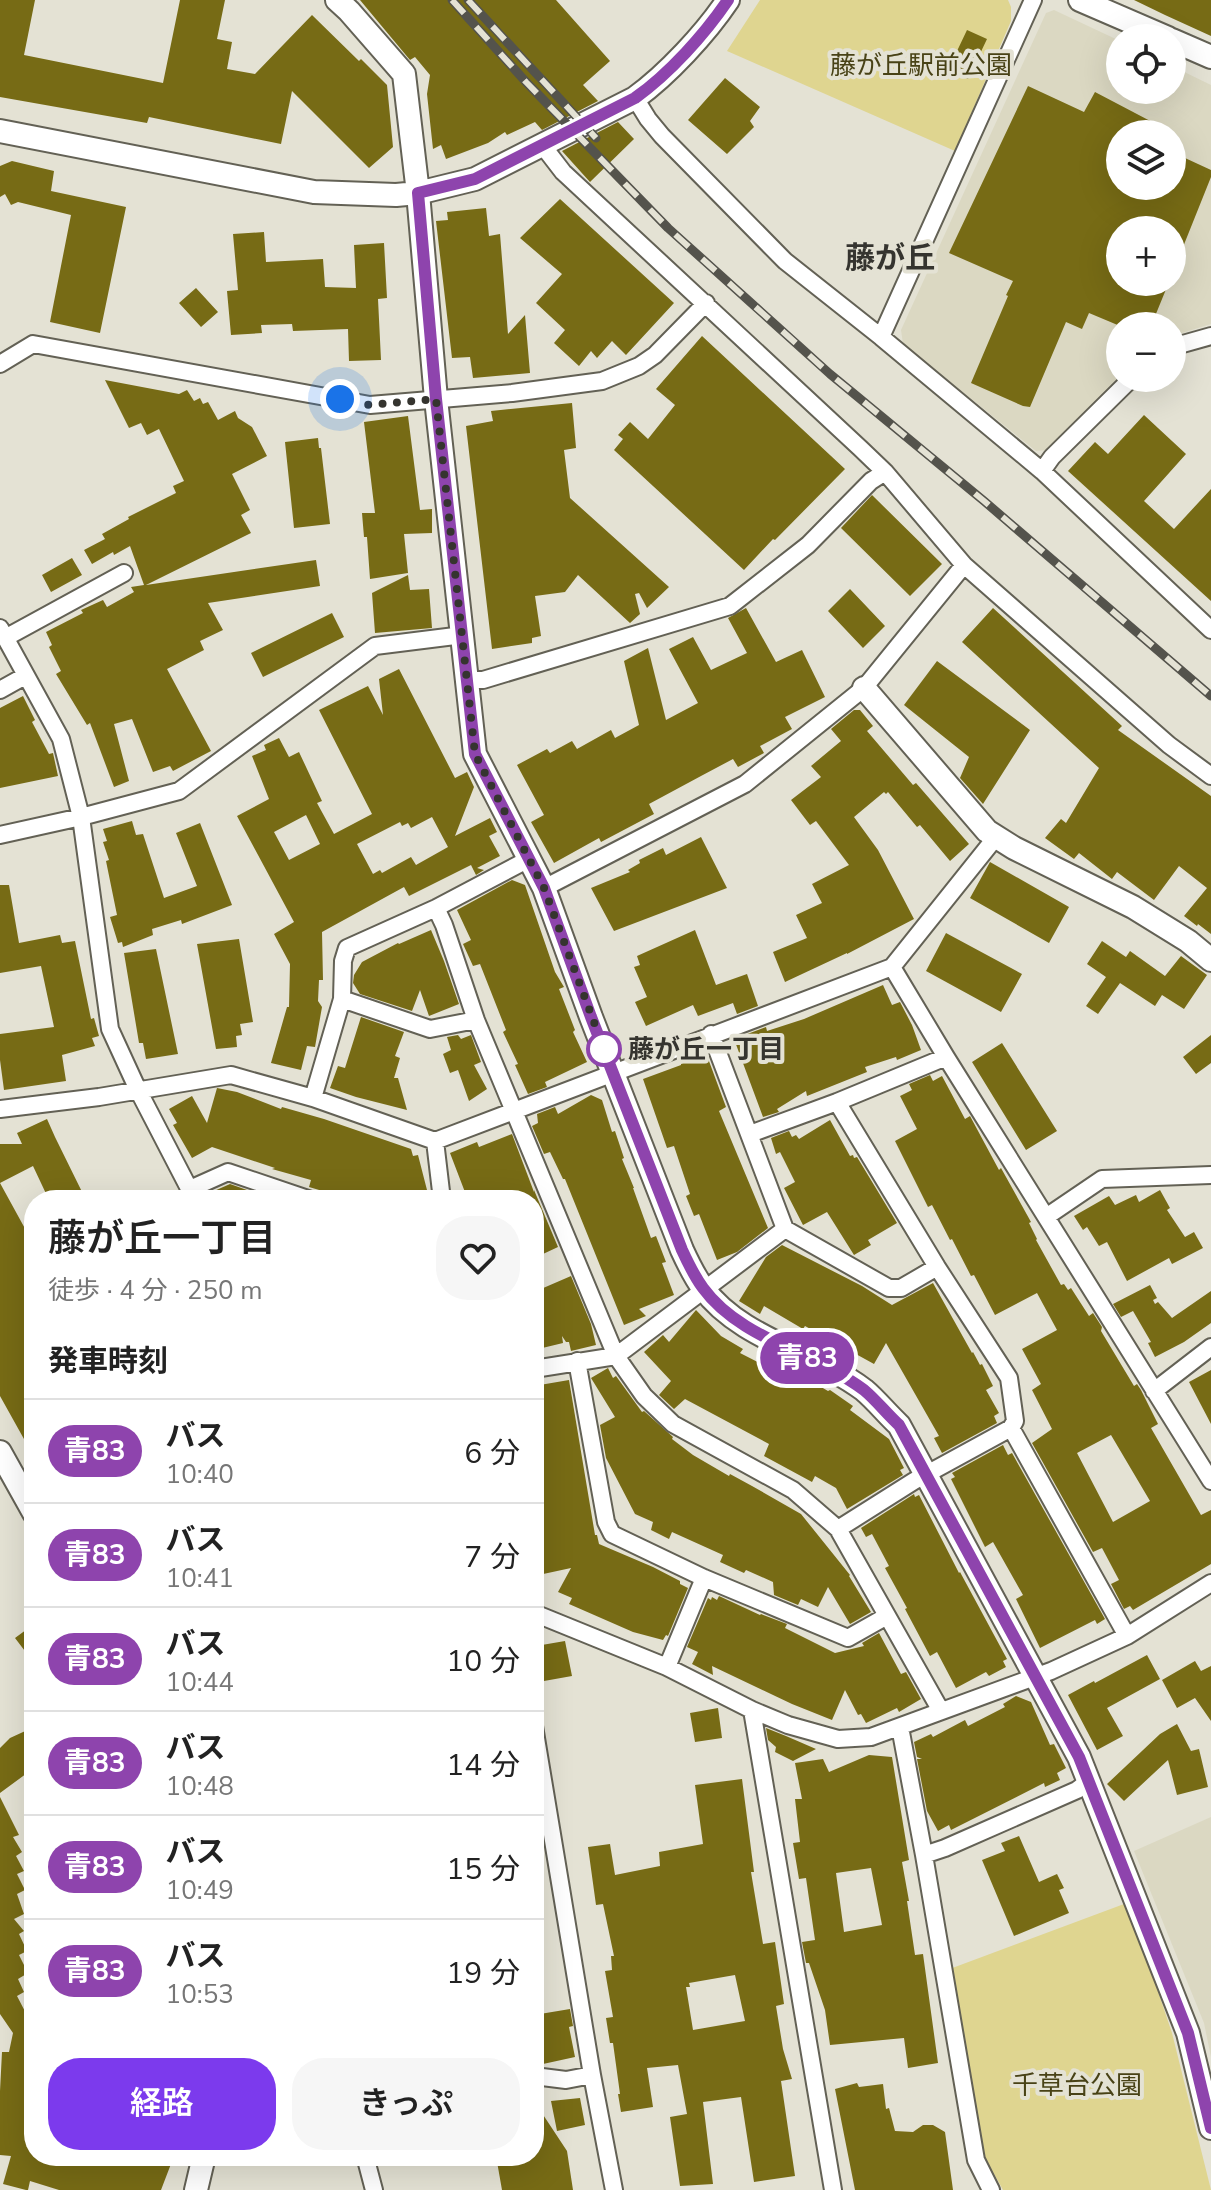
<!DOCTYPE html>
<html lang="ja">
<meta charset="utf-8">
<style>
:root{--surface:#fff;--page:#f6f6f6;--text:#222;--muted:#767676;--line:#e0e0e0;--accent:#7c3aed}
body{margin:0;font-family:"Nunito Sans","Noto Sans JP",sans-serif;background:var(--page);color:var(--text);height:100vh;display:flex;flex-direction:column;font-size:30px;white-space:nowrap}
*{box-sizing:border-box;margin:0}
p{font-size:26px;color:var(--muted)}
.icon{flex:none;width:44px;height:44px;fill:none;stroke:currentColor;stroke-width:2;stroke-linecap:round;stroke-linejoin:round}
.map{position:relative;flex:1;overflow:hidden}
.details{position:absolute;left:24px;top:1190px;width:520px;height:976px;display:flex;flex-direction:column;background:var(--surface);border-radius:32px;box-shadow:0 8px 32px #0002}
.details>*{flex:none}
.badge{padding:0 16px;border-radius:26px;font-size:28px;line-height:52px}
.buttons{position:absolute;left:1106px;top:24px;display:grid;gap:16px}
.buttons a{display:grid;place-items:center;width:80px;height:80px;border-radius:50%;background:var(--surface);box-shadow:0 8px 32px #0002;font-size:40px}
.you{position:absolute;width:40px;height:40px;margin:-20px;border:6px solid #fff;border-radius:50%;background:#1a73e8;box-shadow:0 0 0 12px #1a73e833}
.map>.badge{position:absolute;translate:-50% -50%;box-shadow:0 0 0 4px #fff}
h2{padding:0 24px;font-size:30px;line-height:72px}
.round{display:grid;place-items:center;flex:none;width:84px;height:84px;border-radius:32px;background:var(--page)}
.head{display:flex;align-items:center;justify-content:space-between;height:136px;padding:0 24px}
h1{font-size:38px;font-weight:600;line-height:60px}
.button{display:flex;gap:16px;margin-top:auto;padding:16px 24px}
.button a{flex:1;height:92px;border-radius:32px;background:var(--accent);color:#fff;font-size:32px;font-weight:600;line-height:92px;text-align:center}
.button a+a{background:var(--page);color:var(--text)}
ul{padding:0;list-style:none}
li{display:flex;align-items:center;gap:24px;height:104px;padding:0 24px;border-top:2px solid var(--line)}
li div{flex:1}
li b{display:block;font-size:30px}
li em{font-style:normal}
li .badge{min-width:88px;font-weight:700;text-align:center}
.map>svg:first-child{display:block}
.built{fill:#dbd8c2;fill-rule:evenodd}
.green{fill:#dfd590}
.building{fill:#776b15;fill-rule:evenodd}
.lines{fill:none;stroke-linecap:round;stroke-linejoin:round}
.street-casing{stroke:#636155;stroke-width:20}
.secondary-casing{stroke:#636155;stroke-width:26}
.street{stroke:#fff;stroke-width:16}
.secondary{stroke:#fff;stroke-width:22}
.rail-casing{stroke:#54534c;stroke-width:9}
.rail{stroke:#e4e2d4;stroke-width:6;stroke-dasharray:18;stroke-linecap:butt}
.line-casing{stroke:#fff;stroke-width:18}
.line{stroke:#8e44ad;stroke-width:12}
.walk{stroke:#35342f;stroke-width:8;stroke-dasharray:0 14.4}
.stop-dot{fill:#fff;stroke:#8e44ad;stroke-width:4}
.labels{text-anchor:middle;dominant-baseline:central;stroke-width:8;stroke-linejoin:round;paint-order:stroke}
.park-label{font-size:26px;fill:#484216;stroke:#e4e2d4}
.stop-label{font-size:26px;font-weight:bold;fill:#35342f;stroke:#e4e2d4;text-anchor:start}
.quarter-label{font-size:30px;font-weight:bold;fill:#35342f;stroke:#e4e2d4}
</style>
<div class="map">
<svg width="1211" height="2190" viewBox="0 0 1211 2190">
<rect width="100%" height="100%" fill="#e4e2d4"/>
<path class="built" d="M1054 10 1120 41V90H1172V66L1211 85V324L1172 336V326H1120V377L1049 450 1036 451 903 344 901 330 1046 13ZM1120 134H1172V186H1120ZM1120 230H1172V282H1120Z
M1211 1817V2057L1204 2023 1134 1851Z"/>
<path class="green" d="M760 0H1008L1011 7V21L955 151 727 51Z
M1124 1904 1143 1947 1172 2033 1211 2190H1003L983 2154 947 1970Z"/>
<path class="building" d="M0 0H35L24 55 163 83 180 0H225L217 39 232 42 227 69 255 74 312 15 359 61 361 59 387 85 393 147 369 168 292 91 281 144 149 117 147 123 0 97Z
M360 0H556L610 61 583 85 598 101 542 130 535 122 507 135 505 132 488 143 446 159 441 145 433 149 427 94 430 75 415 57 410 60Z
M1134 0H1211V36L1165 15Z
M967 30 987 39 968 79 948 70Z
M725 78 760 107 750 121 754 127 727 154 688 120Z
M1028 86 1084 112 1095 92 1175 134H1120V186H1172V152L1211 170V177L1173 272 1172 230H1120V282H1169L1151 326H1120L1089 313 1082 329 1066 322 1030 407 1023 406 971 383 1008 296 1006 295 1013 281 949 253Z
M618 122 634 139 590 182 562 151Z
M12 161 54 171 51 191 126 207 100 333 50 322 71 215 18 202 11 205 5 194 0 197V166Z
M560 199 674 303 626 355 612 341 597 358 591 351 579 366 554 343 565 330 536 303 562 274 520 238Z
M486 208 489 236 500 234 508 334 525 315 530 373 473 378 470 357 452 358 436 221 448 220 447 212Z
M264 232 266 262 323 259 325 287 356 288 354 245 384 243 387 298 378 299 381 360 349 361 348 329 293 331 292 324 261 325 262 333 231 335 227 291 238 290 233 234Z
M196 288 218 312 201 327 179 303Z
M702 336 845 469 775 540 773 539 744 570 614 450 623 439 618 435 630 422 648 439 675 405 656 389Z
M105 380 179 394 187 390 194 401 200 398 203 404 208 402 218 420 235 411 238 418 252 427 267 456 232 474 250 510 241 515 251 533 146 585 316 560 320 586 208 603 223 630 200 641 204 650 167 669 211 751 173 771 170 766 153 772 132 719 114 724 129 781 114 787 90 723 87 725 56 674 61 671 49 647 52 645 46 632 83 613 81 610 103 600 107 607 134 592 131 587 144 585 130 546 114 555 113 552 92 564 84 550 105 539 102 534 129 519 128 517 176 493 173 486 184 481 159 429 147 435 141 423 129 428Z
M572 403 576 448 564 450 570 498 669 587 647 608 639 593 635 594 640 614 630 623 578 575 565 592 535 596 541 636 532 638V643L492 649 466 426 493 421 491 411Z
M1144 415 1186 454 1144 501 1174 529 1211 489V601L1068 471 1095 442 1108 454Z
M408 416 420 510 432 509V533L404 534 408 573 370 579 367 537H364L362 513H375L364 422Z
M318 438 319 448H321L330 524 294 528 285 442Z
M872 495 942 564 910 596 841 528Z
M72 558 82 575 51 592 42 575Z
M408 575 410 590 429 589 432 628 375 633 372 593Z
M850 589 885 626 863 648 828 611Z
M746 608 776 662 802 650 825 697 785 717 792 729 760 746 764 753 738 767 733 759 701 776 649 804 654 814 601 842 599 838 554 863 531 822 544 815 517 765 547 749 550 753 572 741 577 749 611 730 615 738 639 725 624 661 648 648 666 720 698 703 669 649 693 637 711 670 747 653 728 618Z
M993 608 1122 726 1118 730 1211 796V934L1198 924 1197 926 1184 916 1207 888 1179 866 1154 900 1117 872 1112 879 1079 853 1074 859 1045 838 1061 819 1066 823 1099 768 962 642Z
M332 613 344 637 263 677 251 653Z
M937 661 1030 730 983 804 960 778 969 757 904 705Z
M399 669 455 778 467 772 474 787 455 836 490 818 497 832 489 836 500 856 477 868 484 870 476 875 471 865 409 896 404 887 322 932 323 980H319L318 1001 322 1007 315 1047 307 1046 301 1070 271 1063 287 1007H289L290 964 274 934 294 922 237 816 269 799 252 756 266 750 264 745 279 738 289 757 299 752 322 801 317 803 334 834 372 814 319 710 368 686 383 715 379 679ZM306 815 320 844 289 860 274 832ZM432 817 448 847 416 865 411 857 382 873 380 870 373 874 357 844 400 822 402 826 408 823 411 828Z
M23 696 35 720 32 722 49 754 53 753 58 776 0 788V708Z
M854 710H860L873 726 867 731 913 785 916 783 969 844 950 861 920 825 917 827 888 792 886 794 884 792 854 817 878 850 914 919 847 954V953L785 982 773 952 807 938 796 915 822 903 812 884 849 865 816 821 810 825 791 800 821 777 811 766 841 741 831 729Z
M132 821 136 835 143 834 164 898 197 886 176 833 200 823 232 905 182 924 181 920 152 929 153 935 123 947 122 942 118 943 110 917 117 915 106 861 109 860 103 842 107 841 103 829Z
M701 837 727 888 614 931 591 888 630 872 628 870 640 863 639 860 663 848 666 855Z
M990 862 1069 907 1049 943 970 898Z
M512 880 525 885 555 972 564 987 559 989 575 1030 573 1032 587 1062 545 1082 547 1087 528 1094 515 1065 518 1064 503 1032 506 1030 480 964 473 966 463 944 471 940 457 910Z
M0 885H9L19 943 60 935 62 943 75 941 91 1019 94 1018 99 1036 92 1038 95 1046 62 1055 66 1081 4 1090 0 1060V1034L54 1027 41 966 0 973Z
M431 930 444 961 459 1004 429 1016 420 990 412 1011 360 994 353 983 354 975 362 962 398 943 399 944Z
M695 930 716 985 747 974 758 1006 737 1014 733 1003 698 1016 693 1005 646 1026 635 1002 647 997 634 967 640 965 637 956Z
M946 933 1022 974 1001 1012 926 971Z
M239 939 253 1022 240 1024 242 1035 236 1036 237 1047 216 1049 197 944Z
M1102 941 1126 957 1130 951 1165 976 1181 956 1207 975 1184 1009 1162 995 1155 1006 1120 983 1098 1014 1086 1006 1106 977 1087 964Z
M156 949 178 1054 146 1059 143 1043H139L124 953Z
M883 985 892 1005 900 1002 912 1025 921 1050 897 1060 896 1057 865 1067 867 1072 807 1096 806 1091 777 1109 779 1112 763 1117 734 1039 766 1027 767 1031 804 1019Z
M361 1017 404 1032 395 1056 400 1058 394 1078H398L407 1110 356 1097 330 1088 338 1066 345 1068Z
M458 1035 461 1039 471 1035 481 1062 474 1065 487 1089 469 1101 458 1070 450 1073 443 1054 451 1050 447 1037Z
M1211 1035V1063L1196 1074 1183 1057Z
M1002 1043 1057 1131 1026 1150 972 1062Z
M706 1053 726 1107 719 1111 768 1228 737 1252 717 1260 699 1214 694 1216 686 1196 690 1194 674 1146 667 1148 643 1079 681 1065V1064Z
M930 1075 933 1081 942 1076 965 1119 970 1116 999 1170 1001 1168 1031 1222 1029 1223 1037 1239 1036 1240 1061 1285 1064 1284 1068 1290 1071 1288 1089 1316 1093 1313 1102 1327 1101 1331 1134 1386 1137 1384 1141 1390 1158 1424 1151 1428 1201 1515 1211 1510V1564L1133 1610 1130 1606 1124 1609 1111 1584 1119 1580 1102 1548 1093 1552 1032 1443 1052 1429 1032 1390 1041 1384 1022 1349 1057 1330 1037 1293 995 1315 974 1275 971 1276 952 1239 950 1240 932 1205 928 1207 895 1141 917 1129 900 1096 912 1090 909 1084ZM1111 1435 1150 1501 1113 1522 1077 1453Z
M217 1088 237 1092 281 1109 282 1107 324 1119 411 1149 413 1156 418 1155 427 1190 425 1191 427 1200H353L309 1187 311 1180 272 1169 275 1168 212 1147 192 1158 173 1125 177 1123 169 1109 192 1096 207 1123Z
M591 1095 602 1100 612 1132 615 1131 624 1158 622 1159 634 1188H633L651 1238 656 1236 666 1262 662 1263 674 1295 639 1309 646 1316 624 1325 565 1179H563L550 1152 544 1154 532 1126 538 1123 537 1114 555 1107 558 1114Z
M47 1119 55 1137 86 1200H49L33 1166 0 1183V1144H22L17 1133Z
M830 1120 850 1156 853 1155 854 1158 857 1157 897 1223 868 1240 871 1245 854 1255 827 1212 803 1225 784 1188 795 1182 780 1152 776 1154 771 1138 789 1131 792 1137 796 1135 799 1139Z
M512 1134 534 1192V1190L558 1247 543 1254 534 1237V1200H468L450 1153 477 1142 479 1147Z
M0 1183 34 1245V1457L0 1396Z
M230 1184 247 1190 250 1200H206L205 1195Z
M1160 1190 1170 1208 1167 1210 1185 1237 1194 1232 1203 1248 1172 1264 1169 1258 1127 1281 1107 1242 1099 1246 1087 1227 1083 1230 1074 1216 1109 1196 1115 1205 1136 1195 1139 1202Z
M782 1245 862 1286 892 1305 933 1283 972 1353 973 1352 980 1365 982 1364 993 1386 986 1390 999 1413 994 1416 997 1423 942 1453 934 1438 939 1436 886 1343 874 1364 805 1326 803 1329 764 1306 760 1314 739 1301 766 1257Z
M571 1276 591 1324 596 1345 571 1351 569 1342H566L562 1336 563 1343 534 1350V1292Z
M1150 1285 1157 1298 1153 1300 1155 1304 1158 1302 1172 1318 1211 1291V1323L1184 1342 1155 1357 1148 1343 1151 1342 1133 1311 1121 1317 1113 1304Z
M696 1310 721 1336 743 1349 740 1353 781 1374 785 1366 828 1391 830 1390 853 1406 850 1410 889 1439 904 1468 900 1470 903 1475 847 1509 836 1488 815 1476 812 1482 764 1456 769 1444 685 1399 674 1409 659 1395 671 1381 644 1352 663 1335 669 1342Z
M608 1368 613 1378 616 1376 642 1412 644 1411 673 1437 672 1439 693 1455 729 1476 730 1474 752 1486 801 1514 850 1575 849 1576 871 1612 850 1624 828 1587 818 1607 801 1599 798 1605 774 1595 773 1582 746 1570 744 1573 720 1562 723 1555 672 1532 669 1539 651 1530 653 1522 635 1514 606 1458 600 1425 615 1417 591 1378Z
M1211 1370V1424L1189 1382Z
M569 1380 595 1535H597L599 1544 653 1567 680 1581V1584L688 1588 668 1636 666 1635 663 1640 633 1632 569 1604 572 1598 558 1592 571 1568 534 1576V1386Z
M1003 1445 1008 1455 1012 1453 1105 1619 1097 1624 1095 1620 1040 1648 1016 1599 1023 1595 993 1542 985 1547 951 1479 955 1477 952 1473Z
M914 1494 915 1497 919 1495 959 1573 960 1572 1007 1659 1003 1661 1006 1667 989 1676 986 1672 956 1688 937 1652 930 1656 905 1609 907 1608 885 1568 889 1566 872 1534 866 1537 861 1528Z
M719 1596 760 1615 761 1614 787 1624 785 1628 835 1653 864 1646 862 1643 879 1633 901 1674 906 1672 921 1699 899 1712 897 1708 866 1723 861 1714 858 1715 845 1690 832 1720 792 1704 712 1666 713 1675 692 1664 698 1652 687 1647 708 1598 711 1600 712 1597 717 1600Z
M34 1624V1663L15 1638Z
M565 1641 572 1676 544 1681 536 1646Z
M1147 1655 1160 1679 1107 1708 1123 1736 1097 1750 1068 1695 1094 1681 1095 1683Z
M1195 1661 1201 1671 1211 1666V1721L1195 1698 1177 1708 1162 1680Z
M1016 1696 1031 1702 1050 1745 1054 1744 1066 1768 1057 1773 1060 1780 1045 1787 1044 1783 951 1830 949 1825 938 1831 927 1811 917 1759H922L917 1757 914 1742 931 1734 933 1737 965 1720 968 1726 1005 1707 1003 1704Z
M718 1708 722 1738 695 1742 690 1713Z
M1177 1724 1191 1751 1199 1749 1208 1787 1177 1795 1168 1760 1124 1801 1107 1784 1160 1734Z
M34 1727V1768L0 1793V1748L10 1738Z
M766 1728 786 1736 816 1749 793 1761 775 1752 776 1747 768 1740Z
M869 1755 892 1757 909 1860 902 1862 909 1901H907L915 1955 923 1954 938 2063 908 2068 904 2038 830 2045 825 2010 809 1963H806L802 1942 815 1940 806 1878 799 1879 793 1843 800 1842 795 1799H802L795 1763 823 1759 829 1772ZM871 1868 882 1925 844 1932 836 1873Z
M742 1779 754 1872H751L763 1944 775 1942 784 2004 776 2006 783 2049 792 2079 781 2081 795 2176 754 2182 741 2097 703 2102 713 2184 680 2186 670 2117 687 2114 678 2065 647 2068 653 2107 621 2112 618 2094H620L613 2043H610L606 2018 613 2017 605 1971 612 1970 611 1956H614L603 1904 596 1905 588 1847 610 1844 615 1875 660 1866 659 1852 703 1844 695 1785ZM735 1975 745 2021 693 2030 686 1987H690L689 1983Z
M0 1797 19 1835 13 1837 22 1852 16 1856 24 1871 17 1874 25 1890 17 1894 24 1914 14 1919 24 1931 19 1934 27 1951 19 1955 28 1973 18 1979 24 1992 17 1996 30 2021H34V2156H174L161 2190H59L30 2181 28 2190H26L3 2184 11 2156 0 2155V2091L2 2052H9L13 2033 0 2014Z
M1019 1836 1039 1882 1057 1874 1064 1888 1059 1890 1069 1913 1014 1936 982 1860 1005 1851 1001 1843Z
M570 2009 573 2026 569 2027 575 2057 543 2064 534 2015Z
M857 2083 859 2087 883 2084 886 2109 889 2108 895 2131 913 2132 923 2125H933L945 2132 953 2190H855L835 2089Z
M580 2098 585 2125 557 2131 551 2101Z
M534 2101 567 2151 573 2190H502L496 2156H534Z"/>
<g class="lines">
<g class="street-casing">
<path id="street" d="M635 98 648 119 662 136 785 261 881 337 1042 471 1211 630
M543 146 563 172 860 448 885 472 964 565 1169 745 1211 776
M881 337 1033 0
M1172 347 1211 336
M0 364 33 344 370 405 512 393 602 381 639 366 655 355 706 303
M1042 471 1052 457 1132 378
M0 628 61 739 81 817 110 1029 138 1090 195 1200
M5 638 124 573
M467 680H483L730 606 808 545 871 481 885 472
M0 690 25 676
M0 835 81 817 179 791 375 646 463 635
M544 888 745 784 864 688 964 565
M436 908 444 925 476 1020 616 1356 644 1396 673 1424 793 1490 838 1529 941 1711
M892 967 946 1057 1211 1481
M342 999 430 1029 476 1020
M313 1098 342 999 343 961 347 948 436 908 529 859
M837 1102 937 1267 1009 1378 1015 1421 1011 1428 914 1481 838 1529
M0 1109 99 1097 231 1075 313 1098 435 1141 892 967 996 837
M750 1134 837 1102 946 1057
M435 1141 442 1200
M190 1189 228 1172 311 1200
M1046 1217 1102 1179 1211 1175
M785 1229 889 1288H901L937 1267
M577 1361 606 1522 612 1534 704 1578 848 1638 887 1616
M534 1369 616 1356 785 1229 711 1034
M1154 1391 1211 1347
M1011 1428 1127 1636
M534 1613 667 1667 752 1710 788 1725 838 1739 871 1737 1051 1671 1127 1636 1211 1583
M667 1667 704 1578
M752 1710 833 2190
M534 1726 592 2075 614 2190
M900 1727 924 1855 976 2160 991 2190
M924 1855 945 1848 1077 1790 1089 1781
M534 2076 566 2080 592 2075
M365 2156 374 2190"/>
</g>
<g class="secondary-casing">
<path id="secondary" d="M337 0 349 11 404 74 418 193 436 399 475 754 544 888 591 1017 682 1250C688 1263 694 1276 703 1288 740 1339 815 1353 864 1390 876 1400 887 1414 899 1425L1079 1757 1188 2033 1211 2128
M1080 0 1168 38
M1172 40 1211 57
M0 131 314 192 396 195 418 193 475 179 635 98C667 75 706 33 728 0
M864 688 987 831 1014 848 1133 907 1188 941 1211 960
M0 1452 34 1513
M196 2190 204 2156"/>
</g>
<use href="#street" class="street"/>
<use href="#secondary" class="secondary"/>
<g class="rail-casing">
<path id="rail" d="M452 0 526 82 668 228 830 374 984 501 1211 696
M468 0 596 138"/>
</g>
<use href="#rail" class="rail"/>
</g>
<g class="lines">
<g class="line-casing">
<path id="line" d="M728 0C705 34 669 74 635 98L475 179 418 193 436 399 475 754 544 888 591 1017 682 1250C688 1263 694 1276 703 1288 740 1339 815 1353 864 1390 876 1400 887 1414 899 1425L1079 1757 1188 2033 1211 2128"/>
</g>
<use href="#line" class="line"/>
<path class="walk" d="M340 399 370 405 436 399 475 754 544 888 604 1049"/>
</g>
<circle class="stop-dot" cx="604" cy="1049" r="16"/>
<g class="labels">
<g class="park-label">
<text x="921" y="65">藤が丘駅前公園</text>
<text x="1077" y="2085">千草台公園</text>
</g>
<g class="stop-label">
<text x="628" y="1049">藤が丘一丁目</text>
</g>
<g class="quarter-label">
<text x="890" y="258">藤が丘</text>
</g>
</g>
</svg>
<div class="buttons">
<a><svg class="icon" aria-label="locate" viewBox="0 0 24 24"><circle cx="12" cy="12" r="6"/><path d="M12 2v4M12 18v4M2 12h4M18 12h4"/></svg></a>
<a><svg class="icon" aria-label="layers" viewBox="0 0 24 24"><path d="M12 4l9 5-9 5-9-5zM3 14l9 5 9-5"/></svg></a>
<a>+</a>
<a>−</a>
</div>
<div class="you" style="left:340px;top:399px"></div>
<b class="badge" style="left:807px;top:1358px;background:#8e44ad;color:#fff">青83</b>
<section class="details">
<div class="head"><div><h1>藤が丘一丁目</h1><p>徒歩 · 4 分 · 250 m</p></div><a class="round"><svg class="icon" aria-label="heart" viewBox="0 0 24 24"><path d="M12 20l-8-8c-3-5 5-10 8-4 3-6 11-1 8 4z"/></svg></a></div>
<h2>発車時刻</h2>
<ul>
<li><span class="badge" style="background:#8e44ad;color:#fff">青83</span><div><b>バス</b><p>10:40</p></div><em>6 分</em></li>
<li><span class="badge" style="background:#8e44ad;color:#fff">青83</span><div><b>バス</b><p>10:41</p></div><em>7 分</em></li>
<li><span class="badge" style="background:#8e44ad;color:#fff">青83</span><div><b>バス</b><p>10:44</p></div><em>10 分</em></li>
<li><span class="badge" style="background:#8e44ad;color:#fff">青83</span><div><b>バス</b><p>10:48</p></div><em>14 分</em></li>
<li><span class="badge" style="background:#8e44ad;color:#fff">青83</span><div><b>バス</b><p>10:49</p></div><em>15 分</em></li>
<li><span class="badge" style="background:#8e44ad;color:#fff">青83</span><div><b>バス</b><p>10:53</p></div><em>19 分</em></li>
</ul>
<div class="button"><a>経路</a><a>きっぷ</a></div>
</section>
</div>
